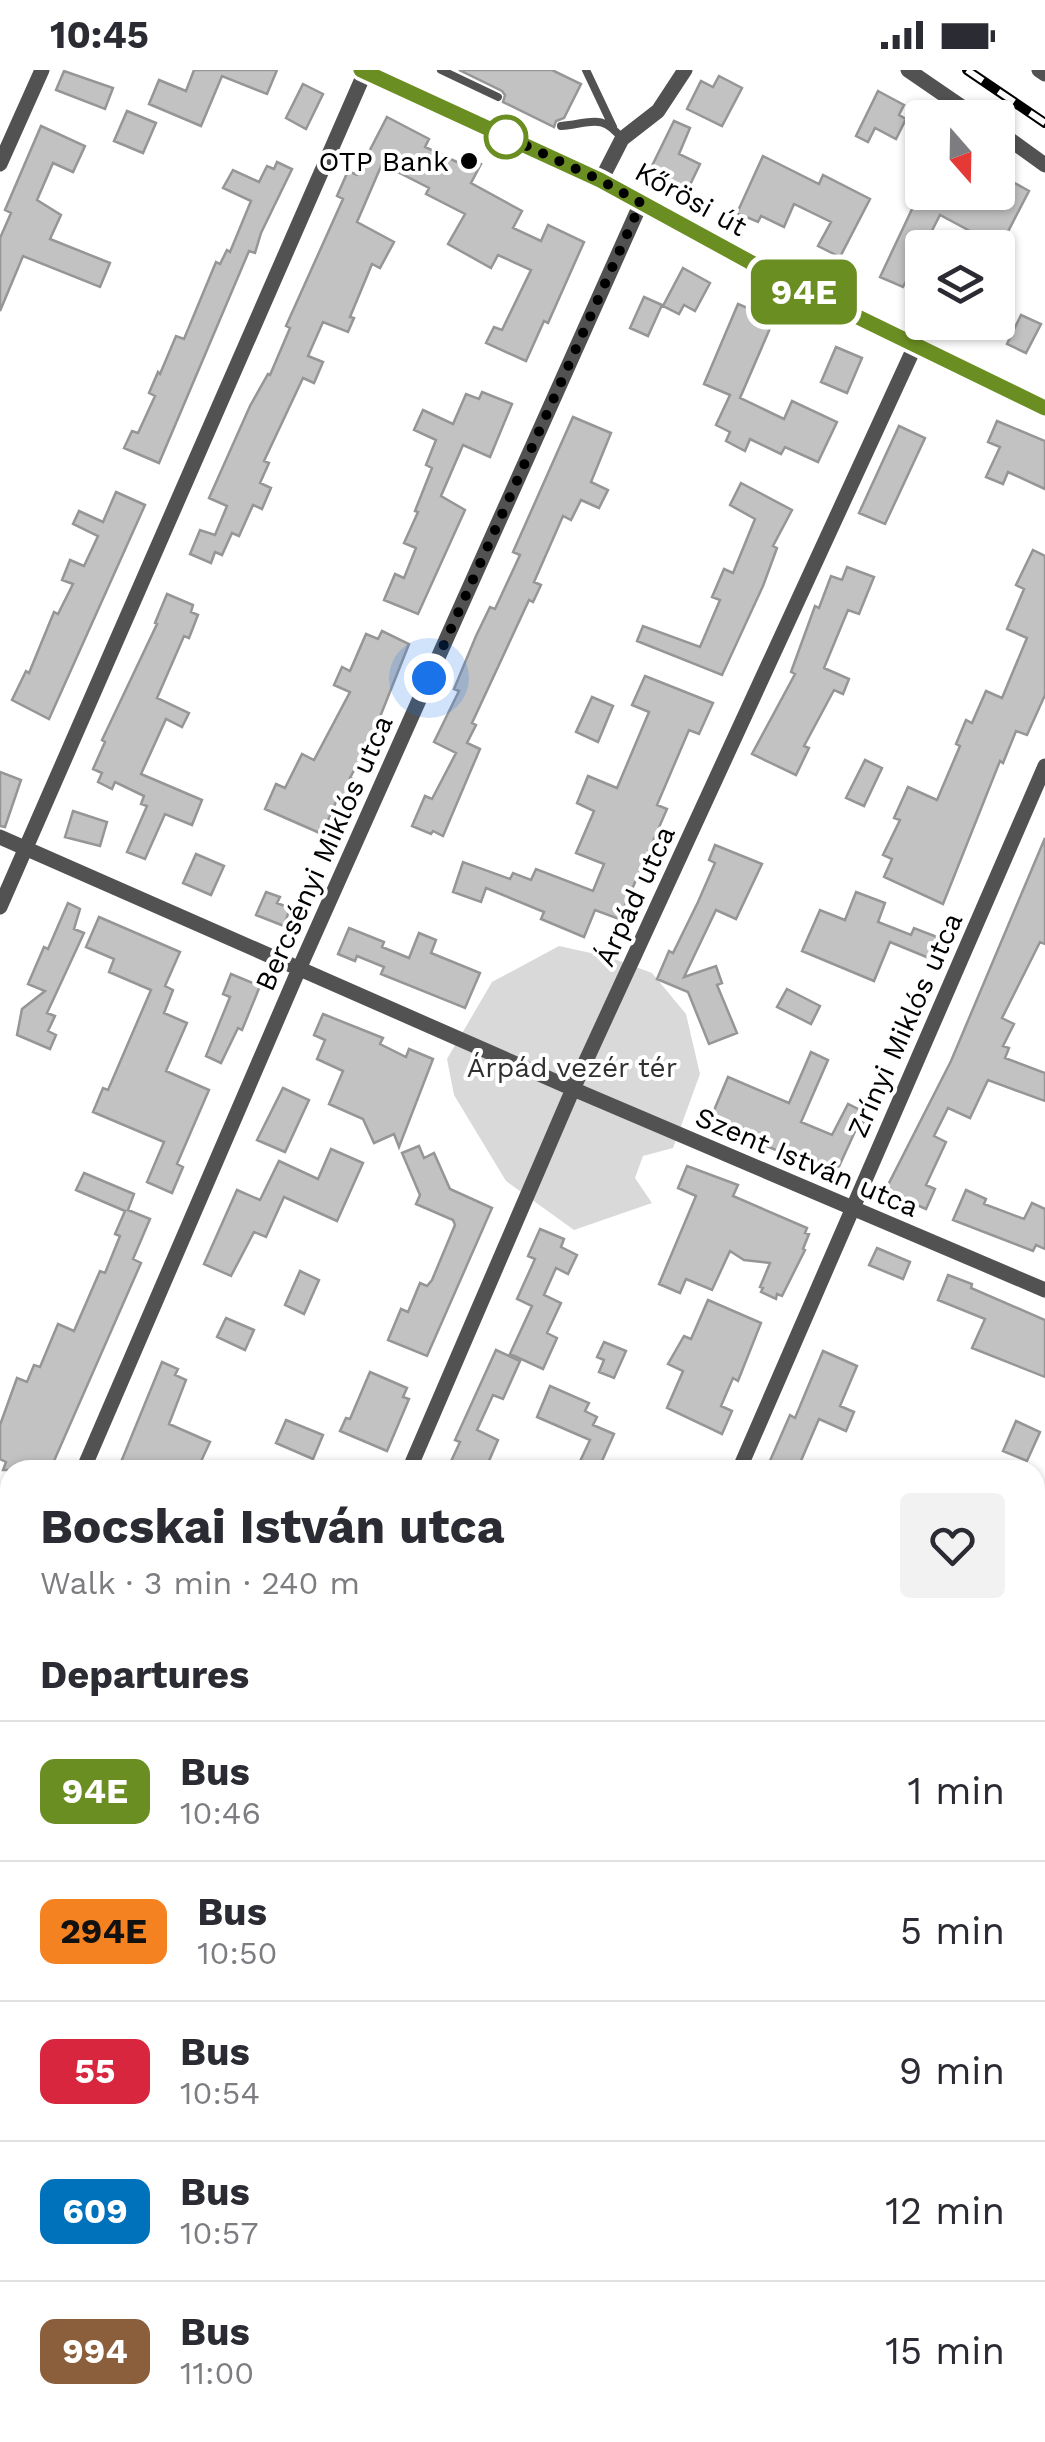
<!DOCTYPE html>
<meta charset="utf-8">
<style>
:root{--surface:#fff;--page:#f2f2f3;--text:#2b2b33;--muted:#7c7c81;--line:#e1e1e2}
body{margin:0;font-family:"Work Sans",sans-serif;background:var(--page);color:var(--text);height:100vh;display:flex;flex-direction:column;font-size:38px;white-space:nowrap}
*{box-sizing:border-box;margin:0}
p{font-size:32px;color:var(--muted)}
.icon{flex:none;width:55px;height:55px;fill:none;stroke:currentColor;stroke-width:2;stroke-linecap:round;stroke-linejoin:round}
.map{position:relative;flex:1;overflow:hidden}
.details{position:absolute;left:0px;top:1390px;width:1045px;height:982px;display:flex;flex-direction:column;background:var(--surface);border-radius:30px 30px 0 0;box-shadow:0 2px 8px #0004}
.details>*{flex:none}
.badge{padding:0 20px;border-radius:15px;font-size:35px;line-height:65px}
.needle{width:65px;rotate:160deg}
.fabs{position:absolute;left:905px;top:30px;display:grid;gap:20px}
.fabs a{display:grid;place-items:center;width:110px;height:110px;border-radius:10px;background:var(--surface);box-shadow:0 2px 8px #0004;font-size:50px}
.you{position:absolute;width:50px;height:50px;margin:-25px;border:8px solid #fff;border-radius:50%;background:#1a73e8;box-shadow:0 0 0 15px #1a73e833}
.map>.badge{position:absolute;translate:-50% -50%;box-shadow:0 0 0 5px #fff}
h2{padding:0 40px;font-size:38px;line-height:90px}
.round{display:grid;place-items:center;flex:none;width:105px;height:105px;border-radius:10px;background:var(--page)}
.summary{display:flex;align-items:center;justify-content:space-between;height:170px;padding:0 40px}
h1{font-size:48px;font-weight:700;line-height:75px}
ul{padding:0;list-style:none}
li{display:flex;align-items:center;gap:30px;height:140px;padding:0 40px;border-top:2px solid var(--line)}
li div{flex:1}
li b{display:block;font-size:38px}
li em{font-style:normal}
li .badge{min-width:110px;font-weight:700;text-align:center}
.status{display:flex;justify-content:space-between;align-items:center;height:70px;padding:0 50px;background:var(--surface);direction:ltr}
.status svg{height:28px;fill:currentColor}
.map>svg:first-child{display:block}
.green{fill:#d9d9d9}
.building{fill:#c2c2c2;stroke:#969696;stroke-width:2.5}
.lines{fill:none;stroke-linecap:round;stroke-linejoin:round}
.service{stroke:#525252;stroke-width:8}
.minor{stroke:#525252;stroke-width:15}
.secondary{stroke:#1f1f1f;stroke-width:20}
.rail-casing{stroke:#000;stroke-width:10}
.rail{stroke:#fff;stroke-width:6;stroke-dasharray:19;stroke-linecap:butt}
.line-casing{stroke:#fff;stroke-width:22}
.line{stroke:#6b8e23;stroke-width:15}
.walk{stroke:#000;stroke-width:10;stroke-dasharray:0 18}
.stop-dot{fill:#fff;stroke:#6b8e23;stroke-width:5}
.poi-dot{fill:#000;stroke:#fff;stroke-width:4}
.labels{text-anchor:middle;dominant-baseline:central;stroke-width:8;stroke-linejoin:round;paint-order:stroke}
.poi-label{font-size:28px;fill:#000;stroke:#fff;text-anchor:end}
.street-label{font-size:28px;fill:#000;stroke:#fff}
.park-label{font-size:28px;fill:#303030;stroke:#fff}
</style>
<div class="status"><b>10:45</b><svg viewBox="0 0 49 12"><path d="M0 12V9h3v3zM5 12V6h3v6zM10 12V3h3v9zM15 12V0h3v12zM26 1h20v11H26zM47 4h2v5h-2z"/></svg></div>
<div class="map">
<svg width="1045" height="2372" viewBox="0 0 1045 2372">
<rect width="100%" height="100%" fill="#fff"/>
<path class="green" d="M559 876 609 887 652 903 686 944 700 1004 673 1078 643 1086 635 1108 652 1133 574 1160 506 1111 454 1025 447 989 492 912Z"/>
<path class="building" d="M194 0H277L267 24 222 6 201 56 149 34 159 10 186 21Z
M459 0H552L581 14 564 48 556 51 554 57 503 32 505 25 502 21Z
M64 1 113 18 105 39 56 20Z
M719 6 742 18 722 56 687 39 701 11 713 17Z
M303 14 323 24 306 59 286 48Z
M878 21 904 35 899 45 906 49 896 69 875 58 868 72 856 66Z
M127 41 156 53 143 83 114 71Z
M387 47 429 69 425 77 459 93 463 85 481 94 471 113 522 141 513 158 541 171 548 155 584 172 548 253 544 251 526 291 486 273 494 257 502 260 531 200 498 185 491 198 448 174 465 144 426 124 429 118 382 94 357 152 394 172 380 198 372 194 350 247 354 248 348 262 323 252 308 286 323 292 314 313 303 308 264 391 269 393 260 413 271 418 262 439 253 435 239 466 232 463 222 485 215 482 211 493 190 484 200 460 215 465 227 436 209 428 250 336 268 304 270 305 290 258 286 256 343 129 337 126 348 101 357 105Z
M674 51 690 58 679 84 700 94 688 119 650 100Z
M41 56 85 76 73 102 53 93 37 130 61 145 50 169 110 193 100 217 23 186 0 241V168L11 143 5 140Z
M763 86 819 114 823 105 870 129 840 187 818 176 831 152 794 134 784 157 761 146 758 152 737 143Z
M277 92 292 99 261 163 255 183 249 181 159 393 124 378 132 361 138 363 155 326 149 323 158 302 160 304 176 266 184 269 216 192 220 194 227 180 230 182 251 131 223 118 233 100 259 112 267 96 274 99Z
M1002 106 1029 121 1000 177 940 145 903 217 880 207 913 137 910 135 915 122H998Z
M683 198 710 213 695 241 684 235 679 244 663 236Z
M644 227 662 235 648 266 630 258Z
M738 234 774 249 740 328 784 349 792 331 837 352 818 392 785 377 781 384 750 369 745 381 726 371 730 362 716 355 730 325 704 314Z
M1021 245 1041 254 1026 283 1007 274Z
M836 277 862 288 847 323 821 312Z
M482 322 512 334 490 387 463 375 441 426 465 440 418 544 384 530 395 504 404 508 416 478 404 473 418 442 415 441 432 398 426 395 436 370 414 360 423 340 453 354 466 324 479 329Z
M573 347 611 363 591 412 608 420 599 438 581 430 571 450 563 446 534 512 541 515 533 532 529 530 472 653 476 655 467 673 480 679 468 707 443 766 433 761 431 764 412 756 425 726 432 729 456 683 434 672 459 621 454 619 476 566 490 537 495 539 520 485 513 482Z
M997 351 1045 371V419L1008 402 1003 414 986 407 1000 377 988 372Z
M899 356 925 368 885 454 859 443Z
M741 413 792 440 773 476 777 478 763 516 722 605 637 571 643 556 700 577 720 530 712 527 724 499 733 503 755 449 730 435Z
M116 422 145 435 49 649 12 630 26 601 29 603 54 542 58 544 73 514 62 510 70 490 84 496 98 466 73 454 79 441 103 452Z
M1033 480 1045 486V625L1027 665 1016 661 1003 693 1000 691 943 834 884 807 892 789 883 785 900 750 894 748 908 717 937 730 960 676 956 674 966 650 972 653 986 621 1002 628 1027 568 1007 559 1024 519 1016 515Z
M847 497 874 507 859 544 848 540 824 598 849 609 843 624 834 620 804 676 809 678 796 705 752 684 795 604 791 602 815 536 819 538 831 506 842 510Z
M167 524 193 535 191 542 198 545 189 568 184 566 157 628 189 643 182 657 166 649 141 704 202 730 192 755 165 744 145 789 127 782 147 736 141 734 144 726 115 712 112 719 98 712 102 703 93 699 105 672 102 670 157 554 155 553Z
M382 561 409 574 374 662 350 708 353 709 344 727 339 725 322 764 265 739 276 714 285 718 302 684 314 690 350 622 334 615 342 597 350 601 366 564 378 569Z
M645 606 713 633 699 664 689 660 657 735 667 739 619 849 595 840 584 867 541 849 544 842 486 818 481 832 453 822 463 792 510 809 513 803 531 810 536 799 593 821 604 794 576 783 594 741 577 733 588 706 617 718 649 642 632 635Z
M592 627 613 636 598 672 576 662Z
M865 690 882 698 864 736 846 728Z
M0 702 21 710 5 757 0 756Z
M73 741 107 752 100 776 65 767Z
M1045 768V874L1040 872 1002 948 1014 954 1003 976 1009 978 1005 988 1045 1003V1031L988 1010 970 1048 948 1038 934 1066 946 1072 926 1115 935 1119 926 1139 885 1121 951 991Z
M715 775 762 794 736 849 716 840 684 907 716 896 722 913 717 915 737 963 709 974 688 922 657 909 669 881 673 883 698 832 715 793 709 790Z
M196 784 224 796 211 825 183 813Z
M266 822 280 827 277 833 290 838 284 856 256 845Z
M856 822 885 833 878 852 911 865 914 858 937 867 929 888 890 872 874 911 802 881 820 840 845 850Z
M68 833 80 839 74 859 84 863 47 943 55 946 48 961 56 965 50 979 17 965 22 939 45 921 28 914 44 877 48 879Z
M99 847 180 882 165 916 173 920 164 943 187 953 166 1001 209 1020 177 1094 183 1097 172 1123 147 1112 164 1072 93 1042 103 1018 108 1020 151 920 109 902 114 889 86 877Z
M349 858 384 872 382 877 409 888 419 863 436 870 431 883 480 903 465 938 381 904 384 897 357 886 355 891 338 884Z
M231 904 260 916 242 960 238 958 221 993 206 986 230 927 223 924Z
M787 919 820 936 811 954 777 937Z
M323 944 383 968 380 974 406 987 409 979 433 989 399 1077 394 1064 374 1073 363 1049 329 1034 343 1001 317 989 325 970 314 965Z
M811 982 828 990 801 1052 832 1065 848 1034 868 1044 860 1058 857 1057 837 1101 794 1083 792 1087 757 1072 760 1065 712 1045 728 1007 789 1033Z
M283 1018 309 1030 285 1082 257 1070Z
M419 1076 424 1088 434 1083 450 1119 492 1138 427 1286 388 1270 401 1239 408 1242 420 1213 427 1216 432 1210 455 1155 453 1150 416 1134 420 1125 402 1083Z
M331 1079 363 1093 337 1151 284 1127 266 1167 254 1162 231 1206 204 1194 237 1120 260 1130 279 1091 318 1109Z
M687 1096 738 1115 733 1126 807 1158 805 1163 809 1164 803 1179 805 1180 782 1226 777 1224 776 1229 761 1222 763 1218 760 1217 770 1193 744 1190 730 1181 712 1220 686 1209 680 1223 659 1214 696 1126 678 1118Z
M84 1103 134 1124 128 1140 150 1149 133 1189 141 1193 50 1400H3L6 1392 0 1389V1355L17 1308 27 1312 34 1295 40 1297 58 1254 74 1261 100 1201 105 1203 120 1166 115 1164 125 1141 76 1120Z
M966 1120 986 1129 984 1134 1024 1149 1032 1133 1045 1139V1179L1036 1175 1033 1181 953 1150Z
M540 1159 564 1169 561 1177 577 1185 568 1204 556 1198 544 1225 561 1233 547 1263 557 1268 543 1299 510 1284 532 1236 517 1229 535 1189 528 1186Z
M877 1178 910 1192 903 1209 869 1195Z
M300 1201 319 1210 304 1244 285 1235Z
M948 1205 972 1214 971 1218 1045 1250V1307L972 1278 985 1249 938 1230Z
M708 1230 761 1253 738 1311 733 1308 721 1336 732 1341 722 1364 667 1338 683 1301 668 1294 684 1266 691 1269Z
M226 1248 254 1260 245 1280 217 1267Z
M604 1272 626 1281 614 1308 599 1302 604 1290 597 1287Z
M496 1280 520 1291 503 1329 493 1325 477 1360 498 1370 485 1400H447L460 1372 455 1370Z
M823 1281 857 1296 840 1336 854 1342 846 1361 819 1349 797 1400H766L790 1345 795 1348Z
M162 1292 178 1299 175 1305 186 1310 169 1354 210 1372 197 1400H140L121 1392Z
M370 1302 407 1318 403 1327 409 1329 387 1381 340 1361 346 1348 350 1349Z
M550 1316 589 1333 585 1341 597 1347 593 1355 614 1364 598 1400H576L590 1370 537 1347Z
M286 1350 323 1365 313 1389 276 1373Z
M1016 1351 1040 1362 1027 1391 1003 1381Z"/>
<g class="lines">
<path class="service" d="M441 0 498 27
M586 0 613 57
M561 56C589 54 602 42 622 69"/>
<path class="minor" d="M908 0 978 48
M1039 0 1045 4
M998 61 1045 95
M0 94 42 0
M601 110 622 69 658 41 685 0
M0 767 573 1019 1045 1220
M0 837 365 2
M83 1400 299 899 641 133
M409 1400 573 1019 915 276
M739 1400 1045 696
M1035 1474 1045 1451
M0 1592 10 1568
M0 1639 10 1643
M1035 2086 1045 2090
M1035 2228 1045 2205
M0 2349 10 2326
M317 2372 321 2362
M647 2372 651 2362
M973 2372 977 2362"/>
<path class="secondary" d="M361 0 601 110 794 216 1045 338"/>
<g class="rail-casing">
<path id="rail" d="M967 0 1045 53"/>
</g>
<use href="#rail" class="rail"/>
</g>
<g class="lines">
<g class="line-casing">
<path id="line" d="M361 0 600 110 794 216 1045 338"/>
</g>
<use href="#line" class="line"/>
<path class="walk" d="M429 608 641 133 600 110 503 65 506 67"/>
</g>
<circle class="stop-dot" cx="506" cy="67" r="20"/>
<circle class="poi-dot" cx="469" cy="91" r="10"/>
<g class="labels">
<g class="poi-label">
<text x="449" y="91">OTP Bank</text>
</g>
<g class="street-label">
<text transform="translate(691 129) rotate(29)">Kőrösi út</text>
<text transform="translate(324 783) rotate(-66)">Bercsényi Miklós utca</text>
<text transform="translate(635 826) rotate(-65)">Árpád utca</text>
<text transform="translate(905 955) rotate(-66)">Zrínyi Miklós utca</text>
<text transform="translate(807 1092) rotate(23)">Szent István utca</text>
</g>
<g class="park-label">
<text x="572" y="997">Árpád vezér tér</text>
</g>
</g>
</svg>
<div class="fabs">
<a><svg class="needle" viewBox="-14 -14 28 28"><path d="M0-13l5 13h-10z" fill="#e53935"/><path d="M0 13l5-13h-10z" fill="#7c7c81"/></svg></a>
<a><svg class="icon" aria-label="layers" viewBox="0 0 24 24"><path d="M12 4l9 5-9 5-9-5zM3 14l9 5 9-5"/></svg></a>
</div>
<div class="you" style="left:429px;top:608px"></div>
<b class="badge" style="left:804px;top:222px;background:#6b8e23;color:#fff">94E</b>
<section class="details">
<div class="summary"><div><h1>Bocskai István utca</h1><p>Walk · 3 min · 240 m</p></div><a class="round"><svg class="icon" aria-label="heart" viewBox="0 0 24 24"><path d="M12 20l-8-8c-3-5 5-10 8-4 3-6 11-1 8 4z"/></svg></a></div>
<h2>Departures</h2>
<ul>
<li><span class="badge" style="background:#6b8e23;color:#fff">94E</span><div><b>Bus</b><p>10:46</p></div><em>1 min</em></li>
<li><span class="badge" style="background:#f58220;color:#111">294E</span><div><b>Bus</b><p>10:50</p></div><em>5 min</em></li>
<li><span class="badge" style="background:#d7263d;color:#fff">55</span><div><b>Bus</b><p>10:54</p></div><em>9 min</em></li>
<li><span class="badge" style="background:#0072bc;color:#fff">609</span><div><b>Bus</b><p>10:57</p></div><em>12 min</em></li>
<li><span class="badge" style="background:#8b5e3c;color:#fff">994</span><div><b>Bus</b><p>11:00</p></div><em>15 min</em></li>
</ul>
</section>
</div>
